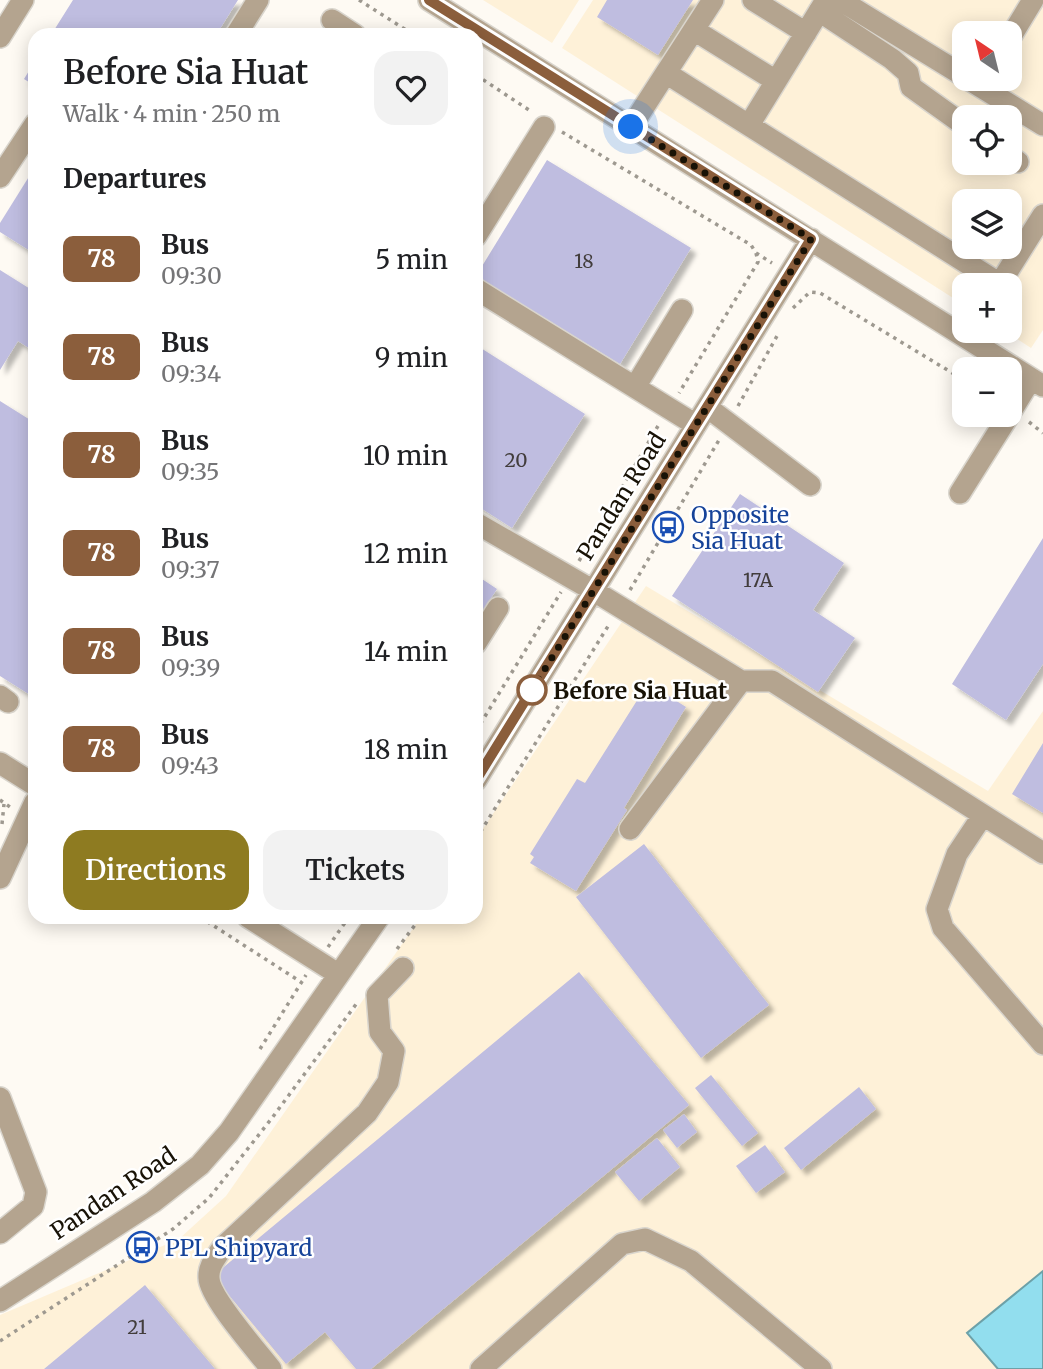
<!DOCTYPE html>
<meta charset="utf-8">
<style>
:root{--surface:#fff;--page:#f2f2f2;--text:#202124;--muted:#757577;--accent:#8e7b21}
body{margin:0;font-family:Merriweather,serif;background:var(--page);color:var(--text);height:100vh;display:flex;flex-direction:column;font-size:26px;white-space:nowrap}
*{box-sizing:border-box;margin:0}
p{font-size:23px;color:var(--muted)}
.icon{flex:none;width:38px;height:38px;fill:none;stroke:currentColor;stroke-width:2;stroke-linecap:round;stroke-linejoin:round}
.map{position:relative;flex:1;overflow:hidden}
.drawer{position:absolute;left:28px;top:28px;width:455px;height:896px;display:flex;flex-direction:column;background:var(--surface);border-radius:21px;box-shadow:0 4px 18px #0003}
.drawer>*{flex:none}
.badge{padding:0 14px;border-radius:10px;font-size:24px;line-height:46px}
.needle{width:46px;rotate:325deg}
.buttons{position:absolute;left:952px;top:21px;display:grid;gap:14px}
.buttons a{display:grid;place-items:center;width:70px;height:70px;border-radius:14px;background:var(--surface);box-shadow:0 4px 18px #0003;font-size:35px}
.you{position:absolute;width:35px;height:35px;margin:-18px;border:5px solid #fff;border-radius:50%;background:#1a73e8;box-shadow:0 0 0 10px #1a73e833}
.map>.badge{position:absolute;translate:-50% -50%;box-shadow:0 0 0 4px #fff}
h2{padding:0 35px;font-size:26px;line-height:63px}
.round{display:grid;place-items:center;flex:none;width:74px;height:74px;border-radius:21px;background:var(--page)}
.overview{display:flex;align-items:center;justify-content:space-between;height:119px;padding:0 35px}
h1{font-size:33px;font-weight:600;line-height:52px}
.button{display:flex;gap:14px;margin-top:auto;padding:14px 35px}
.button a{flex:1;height:80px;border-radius:21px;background:var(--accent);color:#fff;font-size:28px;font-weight:600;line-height:80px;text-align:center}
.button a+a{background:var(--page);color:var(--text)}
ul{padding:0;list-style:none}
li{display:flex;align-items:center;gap:21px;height:98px;padding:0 35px}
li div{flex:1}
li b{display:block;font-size:26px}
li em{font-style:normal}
li .badge{min-width:77px;font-weight:700;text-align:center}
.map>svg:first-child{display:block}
.built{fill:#fef1d8;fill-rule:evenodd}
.water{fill:#92deee;stroke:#6da1a8;stroke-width:2}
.building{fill:#bfbde0;filter:url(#shadow)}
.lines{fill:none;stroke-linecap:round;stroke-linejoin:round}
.minor-casing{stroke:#d9d5cd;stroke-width:24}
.path{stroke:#9e9990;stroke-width:3.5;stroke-dasharray:3.5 5;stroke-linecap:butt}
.minor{stroke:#b4a48f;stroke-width:21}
.line-casing{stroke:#fff;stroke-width:16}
.line{stroke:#8b5e3c;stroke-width:10}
.walk{stroke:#181206;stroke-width:7;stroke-dasharray:0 12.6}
.stop-dot{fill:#fff;stroke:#8b5e3c;stroke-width:3.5}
.labels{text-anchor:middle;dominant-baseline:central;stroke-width:5;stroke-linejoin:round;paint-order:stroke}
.number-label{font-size:19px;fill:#423d3c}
.street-label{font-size:23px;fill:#181206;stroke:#fff}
.transit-label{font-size:23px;fill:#164399;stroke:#fff;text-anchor:start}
.stop-label{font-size:23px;font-weight:bold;fill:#181206;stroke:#fff;text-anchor:start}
</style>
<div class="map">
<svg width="1043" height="1369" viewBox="0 0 1043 1369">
<defs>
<filter id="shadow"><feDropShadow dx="5.5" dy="5.5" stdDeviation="2" flood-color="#0004"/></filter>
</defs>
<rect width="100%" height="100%" fill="#fefaf3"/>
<path class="built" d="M483 0H579L552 43Z
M593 0H1043V330L1031 348 1005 331H1010V285H964V305L562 48ZM964 33H1010V79H964ZM964 117H1010V163H964ZM964 201H1010V247H964Z
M646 586 988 791 1043 711V1271L967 1333 998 1369H0V1315L179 1239 226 1196 421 917H476V839Z"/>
<path class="water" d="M1043 1271V1369H998L967 1333Z"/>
<path class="building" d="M73 0H238L216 35H51Z
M607 0H693L658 55 597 17Z
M35 61V86L24 79Z
M547 160 691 248 620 364 476 276Z
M35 167V254L0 232V223Z
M0 270 35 292V352L18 341 0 370Z
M476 345 585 414 512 528 476 505Z
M0 401 35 423V698L0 676Z
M740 494 844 563 813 610 855 638 818 692 672 596Z
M1043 538V664L1006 720 952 684Z
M476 575 497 589 476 620Z
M648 683 686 707 624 808 627 810 576 891 530 863 534 857 530 854 577 779 585 783Z
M1043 743V813L1012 794Z
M644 844 769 1005 701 1058 576 897Z
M579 972 689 1105 371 1369H356L325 1332 286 1364 213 1276Z
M711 1075 758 1133 742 1146 695 1088Z
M859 1087 876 1109 801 1170 784 1148Z
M684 1114 697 1132 677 1148 663 1130Z
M657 1138 680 1167 639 1201 615 1172Z
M765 1145 785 1172 756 1193 736 1166Z
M145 1285 215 1369H44Z"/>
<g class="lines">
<g class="minor-casing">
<path id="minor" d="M429 0 1043 386
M753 0 806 33
M840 0 964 76
M819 11 892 59 908 73 911 87 964 125
M332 20 355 35
M694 30 776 81
M236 35 258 0
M0 37 23 0
M1010 38 1033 0
M666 73 1000 284
M968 79 1043 125
M749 125 826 0
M631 127 713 0
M1010 157 1018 162
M0 177 35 124
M476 236 544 127
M999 285 1043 215
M476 289 696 425
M635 387 682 310
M707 407 810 485
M1010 413 1031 379
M960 493 1009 415
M476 523 594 591 741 681H772L1043 853
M476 643 498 608
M0 696 8 702
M0 763 35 785
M476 780 811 239
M983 815 957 854 937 909 943 928 1043 1044
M630 829 741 681
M0 878 35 802
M248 917 338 974
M0 1098 36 1192 33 1206 0 1233
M0 1301 153 1202 200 1165 229 1132 379 917
M271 1369C258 1352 209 1297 209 1278 208 1266 216 1258 222 1248L367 1113 388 1082 394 1051 380 1032 377 995 403 968
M481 1369 622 1244 645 1239 691 1261 821 1369"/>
</g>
<path class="path" d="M359 0 414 35
M476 75 532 112
M562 132 751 245 756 253 758 262 679 393
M756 253 772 263
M793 308 810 292 820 293 964 380
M738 406 777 336
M1029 422 1043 433
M579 561 658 426
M630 590 719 440
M476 731 561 592
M0 800 10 807
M2 824 4 804
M476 839 610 623
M200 917 301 982
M328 947 349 917
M397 949 421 917
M260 1049 306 975
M0 1341 173 1229 209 1198 272 1118 357 1003"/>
<use href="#minor" class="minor"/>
</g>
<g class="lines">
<g class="line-casing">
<path id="line" d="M429 0 811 239 476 780"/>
</g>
<use href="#line" class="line"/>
<path class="walk" d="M532 690 811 239 631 127"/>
</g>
<defs>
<g id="bus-ring" transform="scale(1.575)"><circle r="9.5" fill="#fff" stroke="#1a4fb4" stroke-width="1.5"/><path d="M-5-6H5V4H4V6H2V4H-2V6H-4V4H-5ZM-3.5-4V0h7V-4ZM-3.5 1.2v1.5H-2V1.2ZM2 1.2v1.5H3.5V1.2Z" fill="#1a4fb4"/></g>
</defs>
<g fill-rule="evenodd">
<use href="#bus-ring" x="668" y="527"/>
<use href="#bus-ring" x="142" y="1247"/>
</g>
<circle class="stop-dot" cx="532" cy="690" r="14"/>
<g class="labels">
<g class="number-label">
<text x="584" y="261">18</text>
<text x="516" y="460">20</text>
<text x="758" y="580">17A</text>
<text x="137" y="1327">21</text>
</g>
<g class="street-label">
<text transform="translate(621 496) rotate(-58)">Pandan Road</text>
<text transform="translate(113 1193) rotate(-34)">Pandan Road</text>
</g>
<g class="transit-label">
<text x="691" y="514">Opposite<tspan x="691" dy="26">Sia Huat</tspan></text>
<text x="165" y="1247">PPL Shipyard</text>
</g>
<g class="stop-label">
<text x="553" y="690">Before Sia Huat</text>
</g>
</g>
</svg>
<div class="buttons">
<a><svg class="needle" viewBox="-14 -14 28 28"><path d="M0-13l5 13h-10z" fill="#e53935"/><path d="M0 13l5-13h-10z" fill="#757577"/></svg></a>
<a><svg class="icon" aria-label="locate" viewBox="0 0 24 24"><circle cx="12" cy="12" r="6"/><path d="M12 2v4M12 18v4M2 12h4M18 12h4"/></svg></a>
<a><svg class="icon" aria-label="layers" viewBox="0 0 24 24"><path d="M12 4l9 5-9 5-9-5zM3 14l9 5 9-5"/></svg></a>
<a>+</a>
<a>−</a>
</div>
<div class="you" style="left:631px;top:127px"></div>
<section class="drawer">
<div class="overview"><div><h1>Before Sia Huat</h1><p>Walk · 4 min · 250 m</p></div><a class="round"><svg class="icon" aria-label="heart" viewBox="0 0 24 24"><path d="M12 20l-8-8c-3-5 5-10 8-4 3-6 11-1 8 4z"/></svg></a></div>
<h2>Departures</h2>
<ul>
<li><span class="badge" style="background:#8b5e3c;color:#fff">78</span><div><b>Bus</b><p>09:30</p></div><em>5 min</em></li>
<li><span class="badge" style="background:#8b5e3c;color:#fff">78</span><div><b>Bus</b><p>09:34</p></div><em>9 min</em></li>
<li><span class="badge" style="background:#8b5e3c;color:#fff">78</span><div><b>Bus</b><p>09:35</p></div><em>10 min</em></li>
<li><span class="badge" style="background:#8b5e3c;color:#fff">78</span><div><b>Bus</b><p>09:37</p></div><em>12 min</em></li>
<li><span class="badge" style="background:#8b5e3c;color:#fff">78</span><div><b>Bus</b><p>09:39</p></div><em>14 min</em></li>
<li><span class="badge" style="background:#8b5e3c;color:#fff">78</span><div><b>Bus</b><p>09:43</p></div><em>18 min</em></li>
</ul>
<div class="button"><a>Directions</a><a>Tickets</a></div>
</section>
</div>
